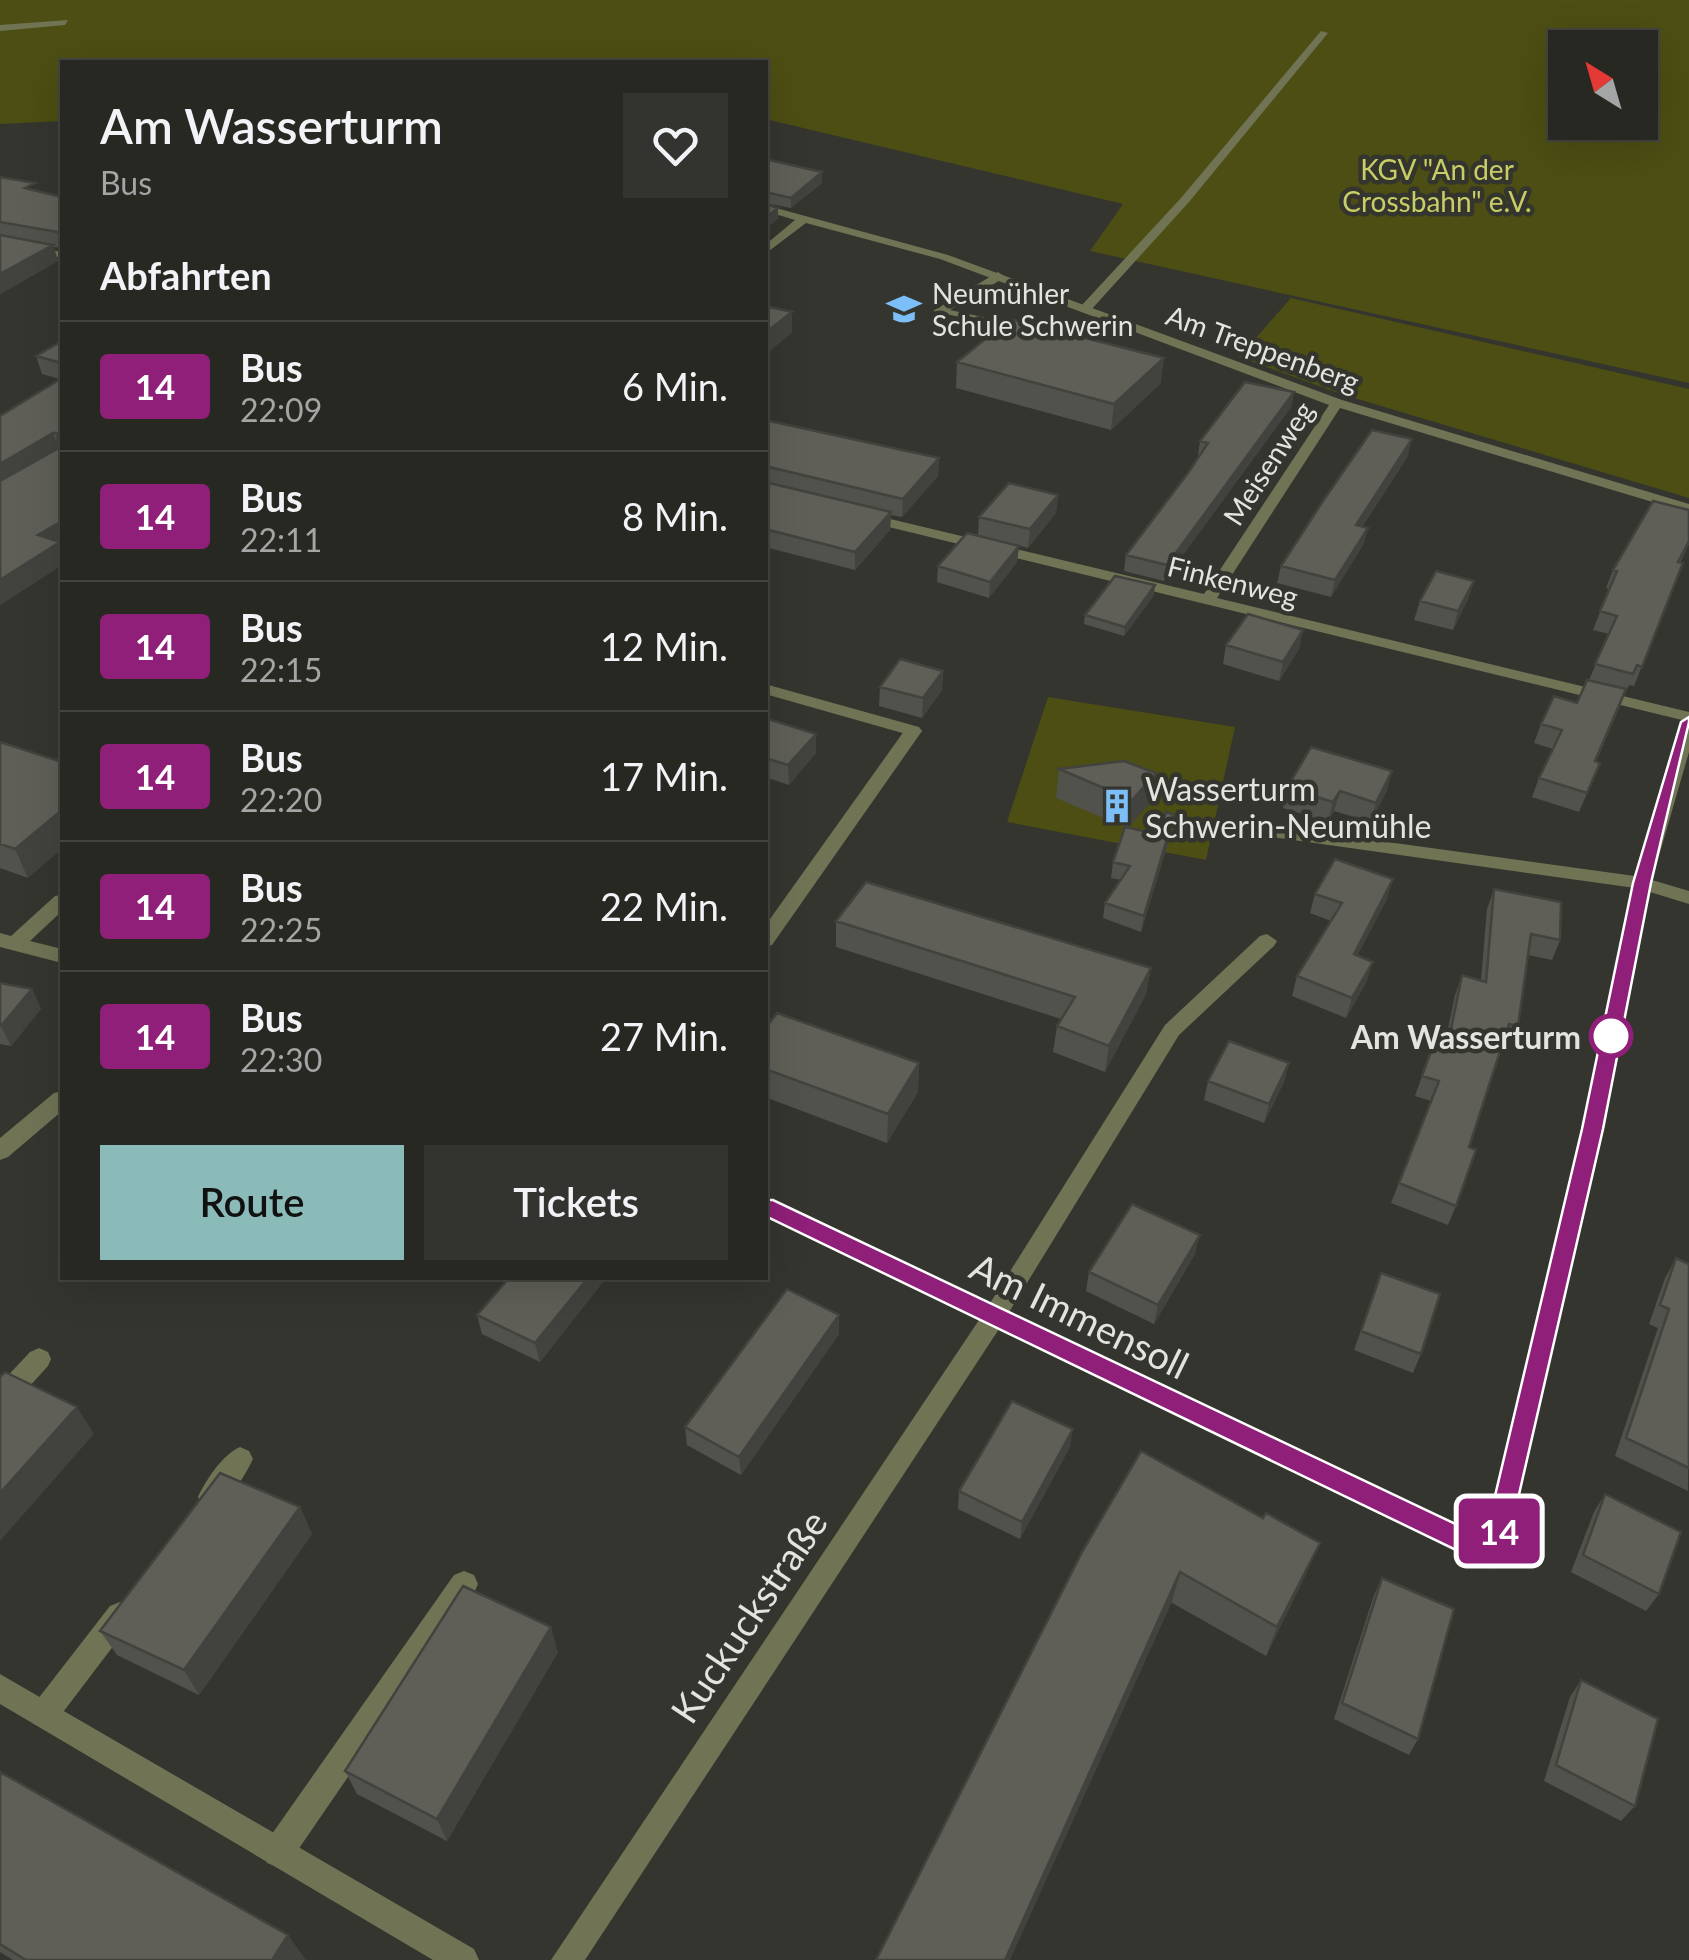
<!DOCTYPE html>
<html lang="de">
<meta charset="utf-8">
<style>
:root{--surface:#272822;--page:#33342f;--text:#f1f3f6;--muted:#a4a6a5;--line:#434440;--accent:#8bbbb9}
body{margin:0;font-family:Lato,sans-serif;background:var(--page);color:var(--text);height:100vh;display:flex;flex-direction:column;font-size:38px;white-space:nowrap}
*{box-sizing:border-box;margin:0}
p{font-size:32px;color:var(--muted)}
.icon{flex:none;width:55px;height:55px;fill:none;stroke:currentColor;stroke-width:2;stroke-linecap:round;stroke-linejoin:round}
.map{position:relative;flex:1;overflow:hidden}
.details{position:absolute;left:60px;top:60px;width:708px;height:1220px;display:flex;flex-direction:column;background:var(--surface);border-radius:0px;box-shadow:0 10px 40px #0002,0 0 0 2px var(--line)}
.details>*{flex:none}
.badge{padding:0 20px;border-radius:8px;font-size:35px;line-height:65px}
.needle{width:65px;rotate:323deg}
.fabs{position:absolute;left:1548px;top:30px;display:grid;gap:20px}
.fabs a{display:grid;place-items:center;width:110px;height:110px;border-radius:0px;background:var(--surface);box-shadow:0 10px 40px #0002,0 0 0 2px var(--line);font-size:50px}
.map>.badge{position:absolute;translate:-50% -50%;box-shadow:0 0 0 5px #fff}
h2{padding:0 40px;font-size:38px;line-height:90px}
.round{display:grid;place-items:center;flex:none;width:105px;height:105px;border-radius:0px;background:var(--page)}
.head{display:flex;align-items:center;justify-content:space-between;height:170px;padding:0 40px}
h1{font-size:48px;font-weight:600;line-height:75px}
.button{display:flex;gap:20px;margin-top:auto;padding:20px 40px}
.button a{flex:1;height:115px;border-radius:0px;background:var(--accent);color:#111;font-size:40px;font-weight:600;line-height:115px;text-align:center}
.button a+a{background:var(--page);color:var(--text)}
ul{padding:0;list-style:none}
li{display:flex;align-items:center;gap:30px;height:130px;padding:0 40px;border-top:2px solid var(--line)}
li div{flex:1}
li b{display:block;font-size:38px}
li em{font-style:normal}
li .badge{min-width:110px;font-weight:700;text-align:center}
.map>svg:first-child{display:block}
.green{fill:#4c4e13;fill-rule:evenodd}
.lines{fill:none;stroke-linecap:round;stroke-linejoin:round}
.lane{fill:#717355;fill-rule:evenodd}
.street{fill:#717355;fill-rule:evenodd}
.wall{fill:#52524c}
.shaded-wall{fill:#42423e}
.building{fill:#5f5f58;stroke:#42423e;stroke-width:2.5}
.line{fill:#8f1f78;stroke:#fff;stroke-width:2.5}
.stop-dot{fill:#fff;stroke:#8f1f78;stroke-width:5}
.labels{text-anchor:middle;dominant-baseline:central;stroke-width:9;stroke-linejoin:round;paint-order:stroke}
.far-park-label{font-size:28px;fill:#c8ce65;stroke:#34352e}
.far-poi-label{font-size:28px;fill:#e3e3df;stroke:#34352e;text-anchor:start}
.far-street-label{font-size:28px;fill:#e3e3df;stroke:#34352e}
.poi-label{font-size:32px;fill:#e3e3df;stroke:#34352e;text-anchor:start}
.stop-label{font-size:32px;font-weight:bold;fill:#e3e3df;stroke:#34352e;text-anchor:end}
.near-street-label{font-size:38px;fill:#e3e3df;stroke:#34352e}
</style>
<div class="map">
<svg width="1689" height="1960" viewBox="0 0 1689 1960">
<rect width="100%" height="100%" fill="#34352e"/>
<path class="green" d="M0 0H1689V383L1090 251 1123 204 765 119V62H62V121L0 124ZM1565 48H1640V122H1565Z
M1291 298 1689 389V498L1341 394 1239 357Z
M1048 697 1235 727 1206 860 1007 822Z"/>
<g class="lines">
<path class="lane" d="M68 20 65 25 0 31V25Z
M1321 31 1328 33 1189 202 1090 311H1082V305L1181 198Z
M998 272 1004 276 1002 279 950 310 1030 327V333L933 311Z
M1114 315 1120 319 1118 322 1069 344 1048 337 1054 333 1068 336Z
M765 684 919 727 922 731 913 736 765 694Z
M1278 827 1642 877 1651 883 1642 889 1272 837 1269 833Z
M1267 934 1277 941 1274 946 1179 1035 1003 1322 995 1325 987 1322 983 1315 987 1308 1165 1025 1260 936Z
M39 1348 48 1352 51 1359 48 1366 9 1409 0 1412V1384L30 1352Z
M240 1447 249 1451 253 1459C245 1476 229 1502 211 1509L202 1505 198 1497C206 1480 223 1454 240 1447Z
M464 1571 474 1575 478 1584 474 1593 289 1863 278 1867 267 1863 263 1852 267 1841 454 1575Z
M120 1602 130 1606 134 1615 130 1624 54 1724 44 1728 34 1724 30 1714 34 1704 110 1606Z"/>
<path class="street" d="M765 205 948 255 1342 400 1689 504V513L1340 408 1217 598 1689 712V752L1652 880 1689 891V904L1650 892 1604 1129 1503 1564 1494 1568 1485 1564 999 1329 585 1960H551L979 1320 765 1216V1197L1485 1537 1582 1129 1633 883 1682 720 860 520V514L865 513 1204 594 1329 405 940 259 806 223 765 254V245L795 220 765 211Z
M0 240 62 252V258L0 246Z
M913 726 922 731 772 945 765 947V926L907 727Z
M62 895V911L30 941 62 949V963L0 947V933L11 936 55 896Z
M62 1091V1111L8 1157 0 1160V1138L54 1093Z
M0 1674 474 1949 479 1960H433L0 1704Z"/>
</g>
<path class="wall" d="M765 159 822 172V183L791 208 765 203Z
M0 177 38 191 62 197V248L54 247 58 261 0 294Z
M62 341V545L61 546 62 551V565L0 605V416L60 379 42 374 36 356Z
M957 362 1161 383 1111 430 956 388Z
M1294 392 1291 407 1164 581 1124 571 1126 555 1200 456H1198L1200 441Z
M765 420 939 458 938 476 902 517 891 515 890 530 855 570 765 547Z
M1408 456 1362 527 1368 528 1363 545 1331 597 1277 583 1281 566Z
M1058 495 1056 513 1028 548 978 536 979 517Z
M1689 510V544L1680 563H1683L1634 686 1629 685 1596 762 1600 763 1579 812 1532 797 1539 778 1553 749 1534 743 1541 724 1577 703 1589 680 1609 634 1593 630 1609 589 1606 588 1613 570Z
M1019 546 1017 562 989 598 937 582 938 566Z
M1474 581 1468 599 1453 630 1414 620 1420 601Z
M1154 595 1124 636 1084 624 1085 615Z
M1303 630 1299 649 1279 681 1223 664 1226 645Z
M943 671 942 690 922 718 879 706 880 687Z
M765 718 816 734V753L789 785 765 777Z
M0 742 28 878 0 868Z
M1059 769 1151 802 1128 828 1153 833 1172 830 1141 932 1103 918 1105 903 1121 880 1111 878 1113 862 1125 827 1056 798Z
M1392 771 1387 790 1371 822 1334 811 1328 822 1283 808 1287 788Z
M1494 889 1560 940 1552 960 1528 955 1518 1026 1510 1046 1502 1044 1469 1147 1456 1206 1448 1225 1391 1203 1431 1101 1415 1096 1435 1040 1445 1043 1455 995 1462 975 1481 980 1487 909Z
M1315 894 1387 899 1357 955 1367 981 1346 1018 1292 996 1297 976 1331 921 1310 913Z
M836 921 1151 968 1146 994 1105 1072 1053 1052 1057 1026 1061 1019 836 947Z
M0 983 32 989 41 1009 11 1046 0 1044Z
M765 1029 919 1063 918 1092 887 1143 765 1097Z
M1289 1063 1284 1082 1264 1123 1204 1100 1208 1081Z
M1195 1254 1154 1324 1086 1291 1089 1272Z
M1676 1258 1689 1264 1688 1491 1615 1456 1658 1328 1649 1324 1665 1278Z
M1381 1273 1421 1354 1413 1373 1354 1350Z
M509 1278H606L540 1362 482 1334 477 1315Z
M839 1315V1334L741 1475 687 1445 685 1427Z
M1070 1447 1020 1539 958 1509 959 1491Z
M1605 1494 1659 1594 1646 1611 1571 1572 1594 1512Z
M300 1507 312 1534 199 1695 117 1655 100 1631Z
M1082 1552 1307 1572 1266 1656Z
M1382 1578 1418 1739 1409 1755 1334 1719 1374 1595Z
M558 1652 447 1841 357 1794 345 1771Z
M1581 1680 1635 1806 1621 1821 1544 1781 1570 1697Z
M0 1772 306 1960H13L0 1952Z"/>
<path class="shaded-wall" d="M822 172V183L791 208V198Z
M778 208V219L765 229V218Z
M53 245 58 261 0 294V274Z
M792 312V333L765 355V333Z
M1164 358 1161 383 1111 430 1114 404Z
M1294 392 1291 407 1164 581 1167 565Z
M53 433 60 452 0 488V464Z
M1412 439 1408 456 1352 542 1356 525Z
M939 458 938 476 902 517 903 499Z
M1058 495 1056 513 1028 548 1030 529Z
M891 512 890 530 855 570V552Z
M62 521V545L61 546 62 551V565L0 605V580L38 535Z
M1368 528 1363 545 1331 597 1335 580Z
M1019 546 1017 562 989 598 990 582Z
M1474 581 1468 599 1453 630 1458 611Z
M1155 585 1154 595 1124 636 1125 627Z
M1303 630 1299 649 1279 681 1283 662Z
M943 671 942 690 922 718 923 698Z
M816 734V753L789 785 788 765Z
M1392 771 1387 790 1371 822 1376 803Z
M1156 773 1151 802 1128 828 1132 800Z
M1340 791 1334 811 1328 822 1333 802Z
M62 810V849L28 878 15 849Z
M1174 815 1172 830 1141 932 1144 916Z
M1393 879 1387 899 1348 974 1354 954Z
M1373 962 1367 981 1346 1018 1352 998Z
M1151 968 1146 994 1105 1072 1109 1046Z
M32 989 41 1009 11 1046 1 1026Z
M919 1063 918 1092 887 1143 888 1114Z
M1289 1063 1284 1082 1264 1123 1269 1104Z
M1200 1235 1195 1254 1154 1324 1158 1305Z
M588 1278H606L540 1362 535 1343Z
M839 1315V1334L741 1475 739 1457Z
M77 1407 94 1434 0 1541V1493Z
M1073 1429 1070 1447 1020 1539 1022 1522Z
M300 1507 312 1534 199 1695 184 1670Z
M1320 1543 1307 1572 1266 1656 1277 1627Z
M1180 1572 1172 1602 1010 1960H1005Z
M551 1627 558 1652 447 1841 437 1819Z
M288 1935 306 1960H272Z"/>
<path class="building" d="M765 159 822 172 791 198 765 192Z
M0 177 35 183 25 188 62 197V240L61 241 58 232 0 222Z
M765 204 778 208 765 218Z
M0 235 53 245 0 274Z
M765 306 792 312 765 333Z
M1010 319 1164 358 1114 404 957 362Z
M62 341V363L36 356Z
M62 378V521L38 535 60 542 0 580V481L57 449 58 433H53L0 464V416Z
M1245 382 1294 392 1167 565 1126 555 1188 473 1208 443 1200 441Z
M765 420 939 458 903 499 765 466Z
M1372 430 1412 439 1356 525 1368 528 1335 580 1281 566 1323 501Z
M765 482 891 512 855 552 765 529Z
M1009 483 1058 495 1030 529 979 517Z
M1653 501 1689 510V541L1678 562 1683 563 1642 667 1637 665 1633 674 1595 664 1617 616 1600 611 1617 571 1613 570Z
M967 533 1019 546 990 582 938 566Z
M1436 571 1474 581 1458 611 1420 601Z
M1115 576 1155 585 1125 627 1085 615Z
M1248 614 1303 630 1283 662 1226 645Z
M900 659 943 671 923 698 880 687Z
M1587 680 1626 689 1595 761 1600 763 1587 793 1539 778 1562 730 1541 724 1554 696 1577 703Z
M765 718 816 734 788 765 765 758Z
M0 742 62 762V810L15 849 0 844Z
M1311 747 1392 771 1376 803 1340 791 1333 802 1287 788Z
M1124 761 1156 773 1132 800 1059 769Z
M1167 812 1174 815 1144 916 1105 903 1130 866 1113 862 1125 827 1153 833Z
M1335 859 1393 879 1354 954 1373 962 1352 998 1297 976 1342 903 1315 894Z
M866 882 1151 968 1109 1046 1057 1026 1075 997 836 921Z
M1494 889 1561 902 1560 940 1531 934 1518 1026 1509 1024 1469 1147 1476 1150 1456 1206 1399 1183 1439 1081 1422 1076 1435 1040 1448 1044 1462 975 1486 982Z
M0 983 32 989 1 1026H0Z
M777 1013 919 1063 888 1114 765 1069V1029Z
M1229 1041 1289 1063 1269 1104 1208 1081Z
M1132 1204 1200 1235 1158 1305 1089 1272Z
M1676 1258 1689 1264V1468L1626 1438 1669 1309 1660 1305Z
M1381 1273 1440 1294 1421 1354 1361 1331Z
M509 1278H588L535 1343 477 1315Z
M787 1289 839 1315 739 1457 685 1427Z
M5 1372 77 1407 0 1493V1377Z
M1012 1401 1073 1429 1022 1522 959 1491Z
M1141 1451 1263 1518 1266 1513 1320 1543 1277 1627 1180 1572 1005 1960H876L1082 1552Z
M220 1473 300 1507 184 1670 100 1631Z
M1605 1494 1681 1532 1659 1594 1583 1555Z
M1382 1578 1454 1609 1418 1739 1342 1703Z
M463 1586 551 1627 437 1819 345 1771Z
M1581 1680 1658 1719 1635 1806 1556 1765Z
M0 1772 288 1935 272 1960H26L0 1944Z"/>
<path class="line" d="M1689 717V722L1651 883 1603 1129 1503 1564 1494 1567 1485 1564 757 1212 754 1206 757 1200H773L1485 1538 1582 1129 1633 883 1681 722Z"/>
<defs>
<g id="school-bare" transform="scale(2.7)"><path d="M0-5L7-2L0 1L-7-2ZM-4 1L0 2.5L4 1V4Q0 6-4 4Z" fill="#7bbef8" stroke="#34352e" stroke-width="2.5" paint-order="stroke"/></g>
<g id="building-bare" transform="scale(2.7)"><path d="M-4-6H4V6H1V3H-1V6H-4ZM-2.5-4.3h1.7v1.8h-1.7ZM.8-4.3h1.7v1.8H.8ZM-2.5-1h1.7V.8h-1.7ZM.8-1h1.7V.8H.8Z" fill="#7bbef8" stroke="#34352e" stroke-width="2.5" paint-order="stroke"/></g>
</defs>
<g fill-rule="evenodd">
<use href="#school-bare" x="904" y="309"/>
<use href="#building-bare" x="1117" y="806"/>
</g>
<circle class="stop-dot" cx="1611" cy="1036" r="20"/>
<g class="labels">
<g class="far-park-label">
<text x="1437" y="169">KGV "An der<tspan x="1437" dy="32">Crossbahn" e.V.</tspan></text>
</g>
<g class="far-poi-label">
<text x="932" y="293">Neumühler<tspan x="932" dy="32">Schule Schwerin</tspan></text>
</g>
<g class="far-street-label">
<text transform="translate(1263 348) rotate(20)">Am Treppenberg</text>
<text transform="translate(1268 463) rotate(-57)">Meisenweg</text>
<text transform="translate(1233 581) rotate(14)">Finkenweg</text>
</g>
<g class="poi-label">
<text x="1145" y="788">Wasserturm<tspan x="1145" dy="37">Schwerin-Neumühle</tspan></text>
</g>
<g class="stop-label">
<text x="1581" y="1036">Am Wasserturm</text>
</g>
<g class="near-street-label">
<text transform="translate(1080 1315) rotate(26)">Am Immensoll</text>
<text transform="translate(748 1616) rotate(-56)">Kuckuckstraße</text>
</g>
</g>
</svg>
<div class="fabs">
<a><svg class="needle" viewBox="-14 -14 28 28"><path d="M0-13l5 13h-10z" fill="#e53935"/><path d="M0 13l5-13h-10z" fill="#a4a6a5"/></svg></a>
</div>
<b class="badge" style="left:1499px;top:1531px;background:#8f1f78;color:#fff">14</b>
<section class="details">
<div class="head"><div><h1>Am Wasserturm</h1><p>Bus</p></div><a class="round"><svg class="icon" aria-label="heart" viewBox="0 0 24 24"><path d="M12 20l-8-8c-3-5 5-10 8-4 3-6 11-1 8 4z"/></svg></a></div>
<h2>Abfahrten</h2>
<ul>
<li><span class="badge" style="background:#8f1f78;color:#fff">14</span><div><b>Bus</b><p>22:09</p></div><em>6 Min.</em></li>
<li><span class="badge" style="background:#8f1f78;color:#fff">14</span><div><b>Bus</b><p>22:11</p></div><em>8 Min.</em></li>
<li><span class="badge" style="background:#8f1f78;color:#fff">14</span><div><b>Bus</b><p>22:15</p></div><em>12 Min.</em></li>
<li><span class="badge" style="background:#8f1f78;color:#fff">14</span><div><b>Bus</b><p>22:20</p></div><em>17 Min.</em></li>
<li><span class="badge" style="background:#8f1f78;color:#fff">14</span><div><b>Bus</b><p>22:25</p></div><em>22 Min.</em></li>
<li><span class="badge" style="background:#8f1f78;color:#fff">14</span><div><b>Bus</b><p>22:30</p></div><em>27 Min.</em></li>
</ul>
<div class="button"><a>Route</a><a>Tickets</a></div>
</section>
</div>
